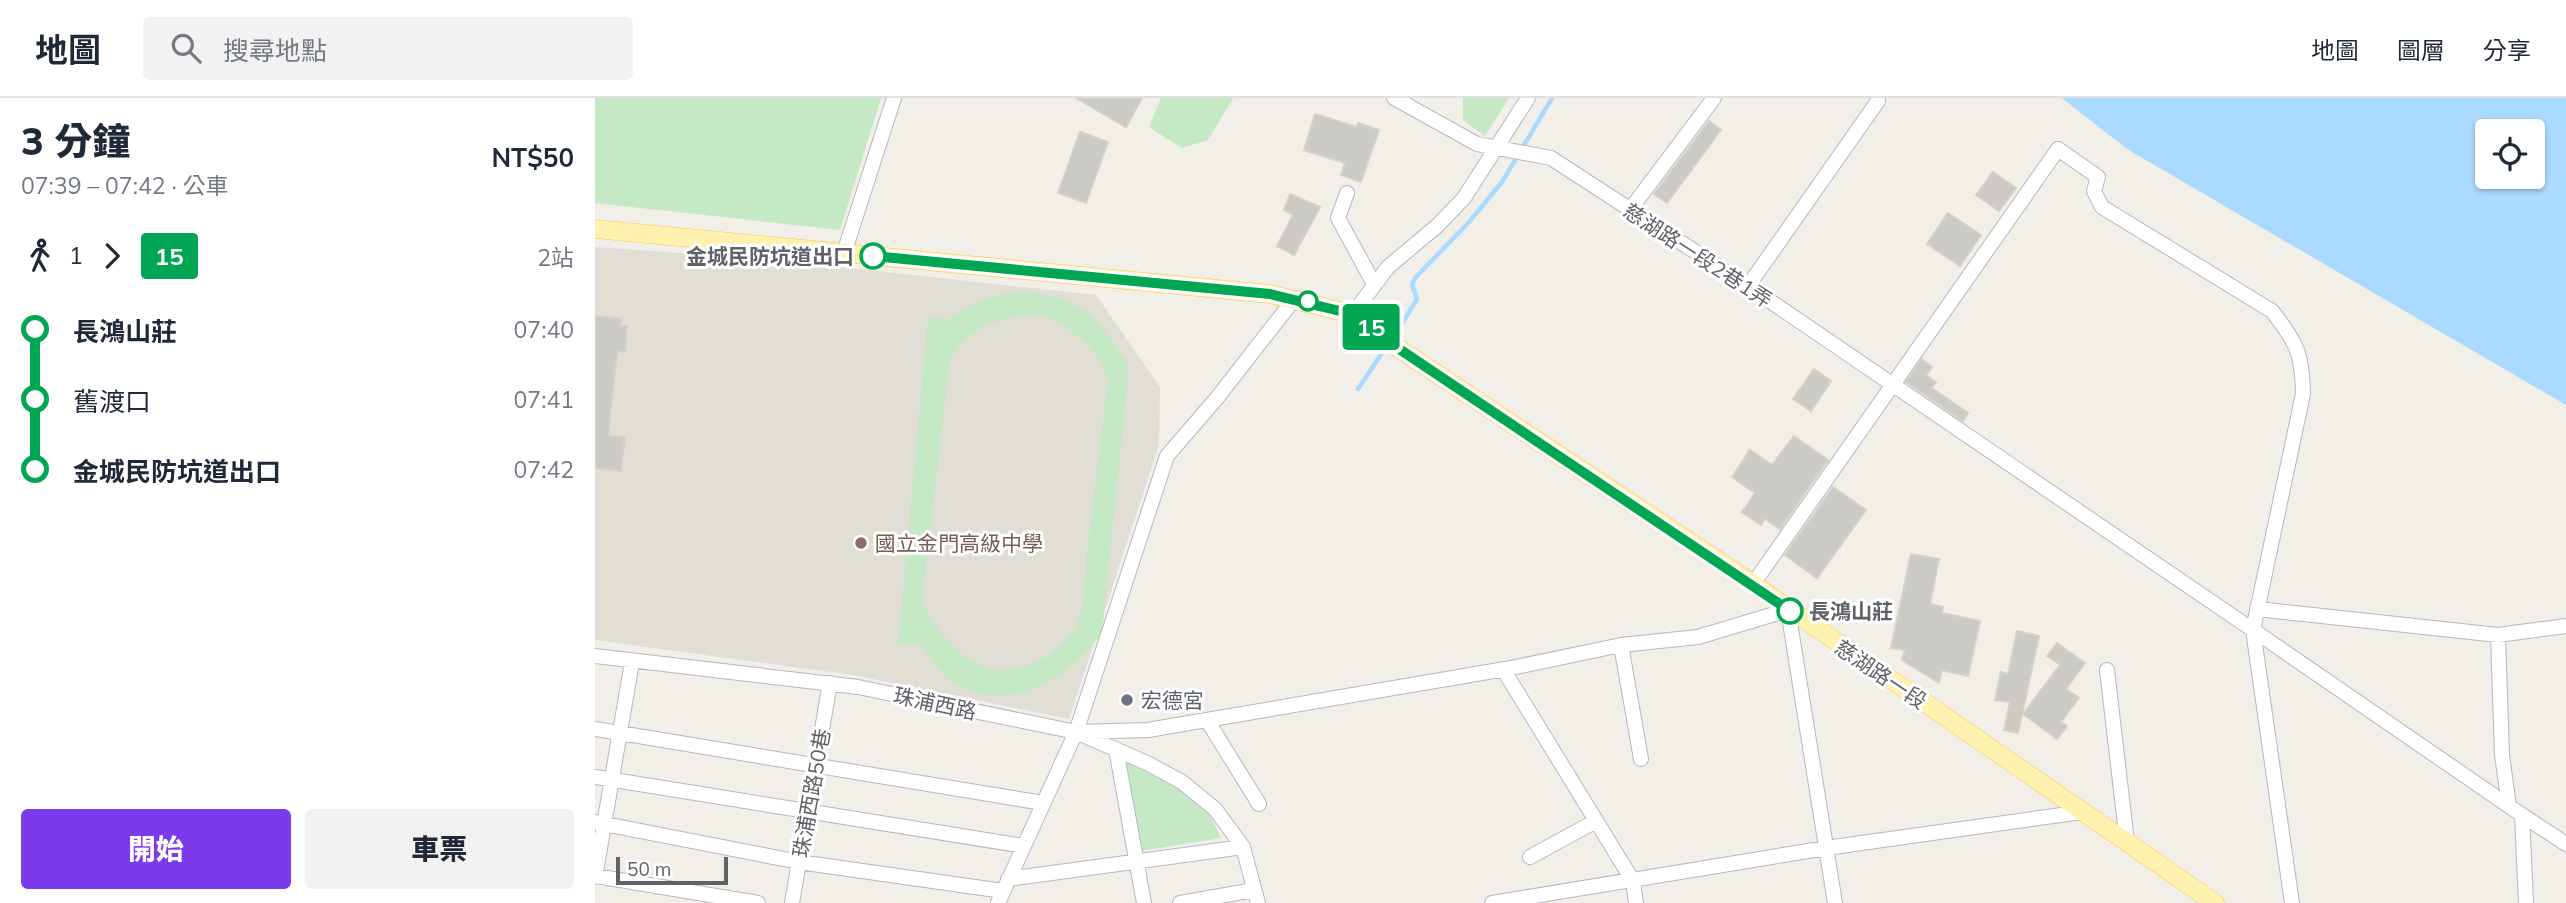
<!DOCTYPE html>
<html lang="zh-TW">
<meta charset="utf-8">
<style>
:root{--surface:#fff;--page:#f2f2f3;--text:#1f2937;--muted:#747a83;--line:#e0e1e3;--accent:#7c3aed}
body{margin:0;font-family:Mulish,"Noto Sans TC",sans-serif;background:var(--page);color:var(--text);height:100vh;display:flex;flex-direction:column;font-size:26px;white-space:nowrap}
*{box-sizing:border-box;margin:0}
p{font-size:23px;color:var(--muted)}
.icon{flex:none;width:38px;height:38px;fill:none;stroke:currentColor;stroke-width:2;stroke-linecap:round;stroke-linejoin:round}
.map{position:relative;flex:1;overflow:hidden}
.drawer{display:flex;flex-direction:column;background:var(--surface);width:595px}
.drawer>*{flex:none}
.badge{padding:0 14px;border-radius:5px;font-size:24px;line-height:46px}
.controls{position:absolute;left:1880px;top:21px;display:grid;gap:14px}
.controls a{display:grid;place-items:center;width:70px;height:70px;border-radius:7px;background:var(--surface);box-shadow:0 2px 5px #0004;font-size:35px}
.scale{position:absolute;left:21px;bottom:18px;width:112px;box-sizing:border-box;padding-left:7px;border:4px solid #5f6368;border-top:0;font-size:19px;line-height:24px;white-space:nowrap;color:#5f6368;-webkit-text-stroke:5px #fff;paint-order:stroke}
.map>.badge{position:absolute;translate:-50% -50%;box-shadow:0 0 0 4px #fff}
.legs{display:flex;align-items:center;gap:10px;height:77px;padding:0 21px;font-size:23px}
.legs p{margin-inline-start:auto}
.summary{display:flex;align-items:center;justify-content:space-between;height:119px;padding:0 21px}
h1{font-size:38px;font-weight:800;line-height:52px}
.cta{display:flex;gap:14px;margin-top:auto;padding:14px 21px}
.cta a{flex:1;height:80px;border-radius:7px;background:var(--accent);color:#fff;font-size:28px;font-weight:800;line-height:80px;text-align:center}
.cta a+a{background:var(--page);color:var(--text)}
ul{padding:0 21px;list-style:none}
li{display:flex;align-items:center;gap:24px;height:70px;font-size:26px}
li i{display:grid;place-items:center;width:10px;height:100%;margin:0 9px;background:currentColor}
li i::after{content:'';width:18px;height:18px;margin:-9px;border:5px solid;border-radius:50%;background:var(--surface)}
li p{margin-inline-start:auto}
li:first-child i{background:linear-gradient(#0000 50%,currentColor 0)}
li:last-child i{background:linear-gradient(currentColor 50%,#0000 0)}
header{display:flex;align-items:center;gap:42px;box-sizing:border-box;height:98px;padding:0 35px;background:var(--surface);border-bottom:2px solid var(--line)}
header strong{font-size:33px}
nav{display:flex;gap:38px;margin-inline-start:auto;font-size:24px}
.search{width:490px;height:63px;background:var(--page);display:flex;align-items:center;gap:18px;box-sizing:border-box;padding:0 24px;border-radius:7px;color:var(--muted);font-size:26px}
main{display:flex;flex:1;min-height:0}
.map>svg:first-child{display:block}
.education{fill:#e1ded6}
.green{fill:#c5e8c5;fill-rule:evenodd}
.water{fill:#aadaff;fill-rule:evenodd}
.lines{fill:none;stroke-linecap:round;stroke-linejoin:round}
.stream{stroke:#aadaff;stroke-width:4.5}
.building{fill:#cccac5;stroke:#d6d1c6;stroke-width:2}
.minor-casing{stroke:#b5b8bc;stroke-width:16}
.major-casing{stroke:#f2c960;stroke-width:19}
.minor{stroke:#fff;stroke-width:14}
.major{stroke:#fff2af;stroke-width:18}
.line-1-casing{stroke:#fff;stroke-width:16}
.line-1{stroke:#00a651;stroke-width:10}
.stop-1-dot{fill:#fff;stroke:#00a651;stroke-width:3.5}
.education-dot{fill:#8d6e63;stroke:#fff;stroke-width:2.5}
.worship-dot{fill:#6b7280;stroke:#fff;stroke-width:2.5}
.labels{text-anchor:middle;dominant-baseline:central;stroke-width:6;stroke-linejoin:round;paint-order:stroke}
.street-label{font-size:21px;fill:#5f6368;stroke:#fff}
.stop-label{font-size:21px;font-weight:bold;fill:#5f6368;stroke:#fff;text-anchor:end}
.education-label{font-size:21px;fill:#785e54;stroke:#fff;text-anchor:start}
.worship-label{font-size:21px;fill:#5b616d;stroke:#fff;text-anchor:start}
</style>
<header>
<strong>地圖</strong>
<div class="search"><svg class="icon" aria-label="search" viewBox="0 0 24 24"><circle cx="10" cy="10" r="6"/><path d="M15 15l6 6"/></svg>搜尋地點</div>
<nav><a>地圖</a><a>圖層</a><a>分享</a></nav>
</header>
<main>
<section class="drawer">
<div class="summary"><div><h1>3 分鐘</h1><p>07:39 – 07:42 · 公車</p></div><b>NT$50</b></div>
<div class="legs"><svg class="icon" aria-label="walk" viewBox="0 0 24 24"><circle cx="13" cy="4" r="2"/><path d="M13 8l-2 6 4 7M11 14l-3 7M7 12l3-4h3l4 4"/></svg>1<svg class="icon" aria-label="forward" viewBox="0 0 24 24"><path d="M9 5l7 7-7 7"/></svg><b class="badge" style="background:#00a651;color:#fff">15</b><p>2站</p></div>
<ul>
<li><i style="color:#00a651"></i><b>長鴻山莊</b><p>07:40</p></li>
<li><i style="color:#00a651"></i><span>舊渡口</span><p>07:41</p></li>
<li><i style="color:#00a651"></i><b>金城民防坑道出口</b><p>07:42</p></li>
</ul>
<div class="cta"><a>開始</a><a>車票</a></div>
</section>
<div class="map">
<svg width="1971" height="805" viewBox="0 0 1971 805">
<rect width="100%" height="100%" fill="#f1efe8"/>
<path class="education" d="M0 149 173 161 501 197 565 289 564 347 474 621 258 577 0 542Z"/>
<path class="green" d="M0 0H286L245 132 0 105Z
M566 0H638L613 42 587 50 554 29Z
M868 0H914L890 38 868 22Z
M428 193 463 199 487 211 506 228 532 263V289L507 535C475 579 423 613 367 590 349 582 338 562 326 548L303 545 333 219 353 222C376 205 399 196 428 193ZM445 217C475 227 506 252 513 284 506 340 499 396 492 453 490 474 491 502 484 521 474 551 428 578 398 571 368 565 338 530 327 503L355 261C379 226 403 219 445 217Z
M528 663 577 686 612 711 626 740 546 753Z"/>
<path class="water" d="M1467 0H1971V307L1532 51ZM1892 33H1937V79H1892Z"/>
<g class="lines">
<path class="stream" d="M806 227 822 201 817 187 820 180 874 124 907 84 957 0
M763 291 789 252"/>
</g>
<path class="building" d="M481 0H547L531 29Z
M720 16 762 29 763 25 784 32 766 84 746 77 750 65 709 52Z
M1114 23 1126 32 1072 105 1059 96Z
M485 34 513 44 491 105 463 95Z
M1398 74 1421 90 1404 113 1381 97Z
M695 96 725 109 699 157 682 148 698 117 689 112Z
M1353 115 1386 137 1365 168 1332 146Z
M0 218 26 221 25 228H32L30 254 22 253 13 338 30 339 26 373 0 370Z
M1327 261 1337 269 1331 277 1341 284 1337 290 1373 315 1368 323 1311 284Z
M1219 271 1236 283 1216 313 1198 301Z
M1199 338 1233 362 1185 431 1170 421 1166 427 1147 414 1160 395 1137 379 1155 352 1177 367Z
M1238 389 1271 412 1222 480 1190 457Z
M1316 456 1344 461 1335 506 1348 509 1347 515 1385 523 1373 578 1347 572 1344 585 1307 562 1310 552 1296 550Z
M1422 533 1444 538 1423 635 1409 632 1415 604 1400 602 1406 574 1413 576Z
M1462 545 1490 565 1471 591 1484 600 1466 624 1472 628 1462 641 1428 616 1465 567 1452 558Z"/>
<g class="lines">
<g class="minor-casing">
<path id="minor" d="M799 0 882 46 956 60 1153 188 1658 532 1697 805
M752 95 743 120 779 186
M1034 113 1119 0
M249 155 299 0
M1153 188 1283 3
M757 217 793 169 842 128 869 100 933 0
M1158 486 1463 51 1503 79 1499 93 1507 109 1677 213C1702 245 1707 255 1708 296L1658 532 1927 717 1931 805
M1662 511 1903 537 1971 528
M1903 537 1907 657 1914 708
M1026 547 1046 661
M0 558 263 589 481 634 554 666 587 684 620 711 648 749 663 805
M908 571 1038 783 1041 805
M1512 572 1532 744
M612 622 664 706
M0 631 448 705
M481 634 553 632 916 570 1026 547 1103 539 1193 512 1240 805
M521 651 549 805
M0 679 429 748
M1927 717 1971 746
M0 724 204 764 408 793
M935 759 1001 723
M0 778 163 805
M0 779 37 564
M413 781 648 749
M197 805 235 585
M403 805 481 634 572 358 622 300 700 200
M585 805 659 792
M897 805 1231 750 1487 714"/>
</g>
<g class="major-casing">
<path id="major" d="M0 131 675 196 749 214 1158 486 1620 805"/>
</g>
<use href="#minor" class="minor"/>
<use href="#major" class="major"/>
</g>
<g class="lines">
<g class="line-1-casing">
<path id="line-1" d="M278 158 675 196 749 214 1195 513"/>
</g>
<use href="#line-1" class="line-1"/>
</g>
<g class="stop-1-dot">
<circle cx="278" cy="158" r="12"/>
<circle cx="713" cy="203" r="9"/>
<circle cx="1195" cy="513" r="12"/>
</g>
<circle class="education-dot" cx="266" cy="445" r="7"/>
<circle class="worship-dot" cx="532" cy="602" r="7"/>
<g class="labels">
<g class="street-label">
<text transform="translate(1103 157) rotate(33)">慈湖路一段2巷1弄</text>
<text transform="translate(1286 576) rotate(34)">慈湖路一段</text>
<text transform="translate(340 605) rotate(12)">珠浦西路</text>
<text transform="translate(216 695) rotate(-80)">珠浦西路50巷</text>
</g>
<g class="stop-label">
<text x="259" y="158">金城民防坑道出口</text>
<text x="1214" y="513" text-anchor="start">長鴻山莊</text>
</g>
<g class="education-label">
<text x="280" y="445">國立金門高級中學</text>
</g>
<g class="worship-label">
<text x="546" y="602">宏德宮</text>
</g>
</g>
</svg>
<div class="controls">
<a><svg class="icon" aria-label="locate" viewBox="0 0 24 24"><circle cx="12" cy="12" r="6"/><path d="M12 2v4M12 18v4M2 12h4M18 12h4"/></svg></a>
</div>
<div class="scale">50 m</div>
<b class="badge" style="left:776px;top:229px;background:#00a651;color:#fff">15</b>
</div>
</main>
